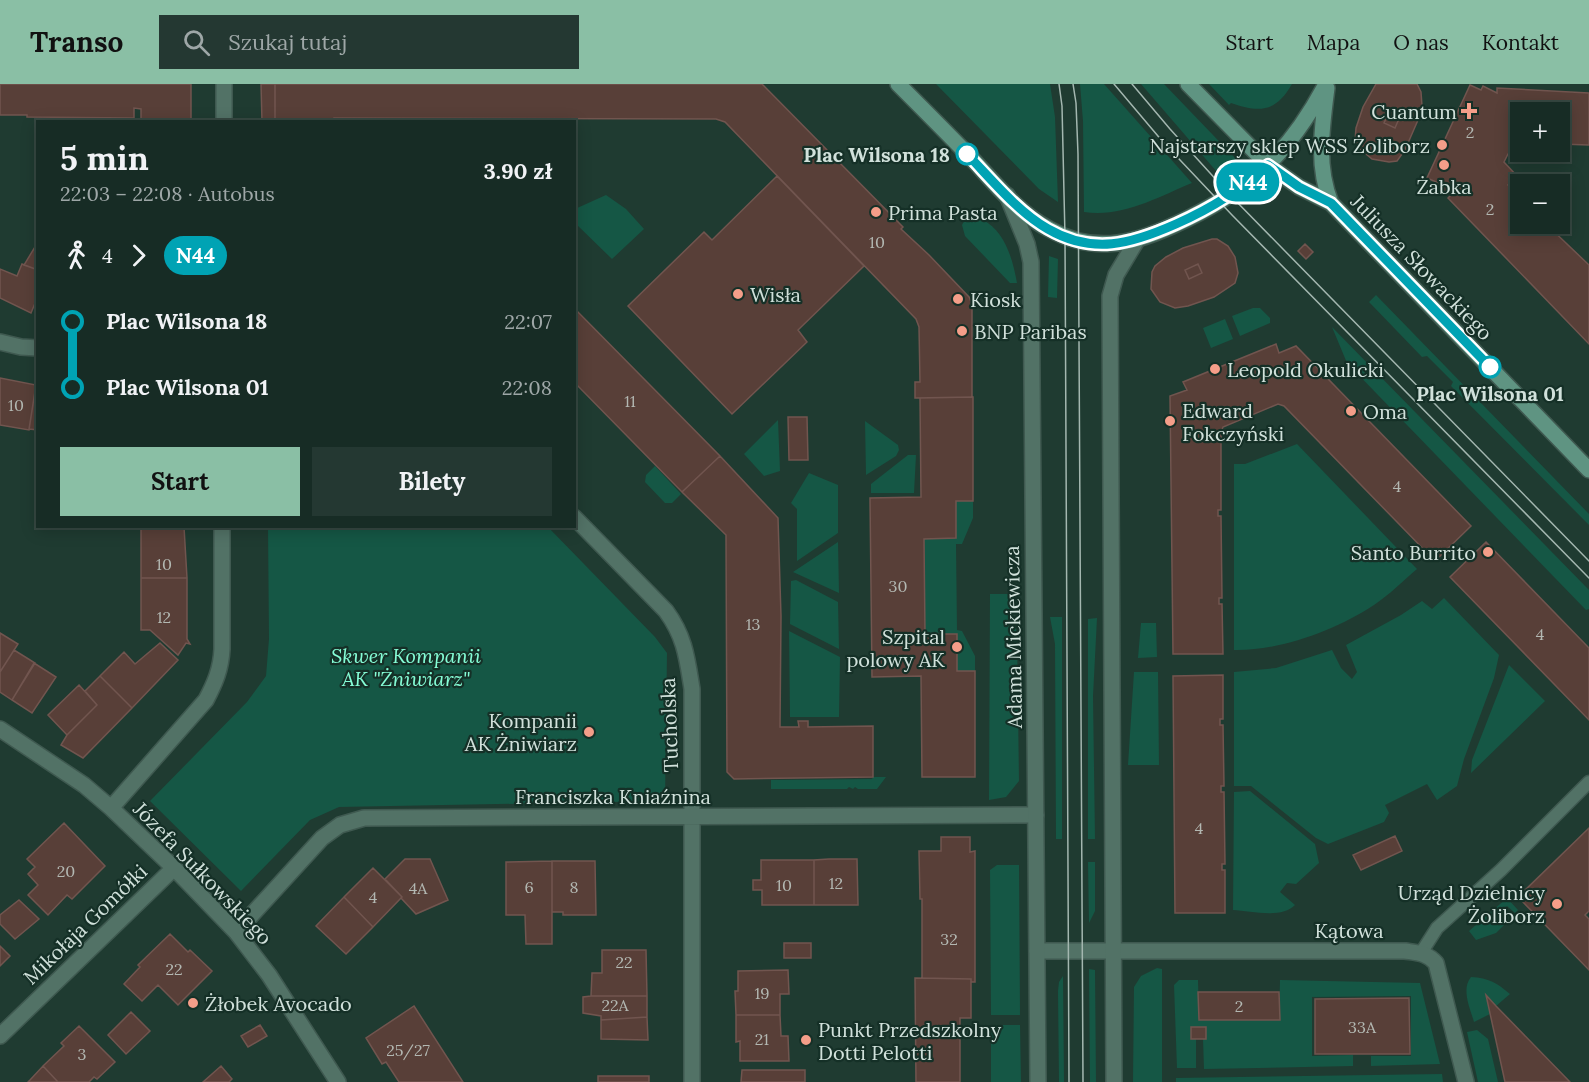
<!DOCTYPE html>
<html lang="pl">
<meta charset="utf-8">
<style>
:root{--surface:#172c25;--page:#243832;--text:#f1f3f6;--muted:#9ea7a7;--line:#364842;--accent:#8abfa5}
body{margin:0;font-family:Lora,serif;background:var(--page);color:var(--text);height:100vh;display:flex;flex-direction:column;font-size:22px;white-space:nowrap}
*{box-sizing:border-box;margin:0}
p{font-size:20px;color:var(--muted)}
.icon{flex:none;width:33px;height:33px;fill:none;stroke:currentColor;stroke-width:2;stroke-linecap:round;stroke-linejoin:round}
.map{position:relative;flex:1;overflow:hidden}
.drawer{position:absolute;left:36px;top:36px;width:540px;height:408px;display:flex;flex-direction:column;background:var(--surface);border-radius:0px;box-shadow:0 3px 15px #0003,0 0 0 2px var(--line)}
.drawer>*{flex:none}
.badge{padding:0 12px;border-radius:20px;font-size:21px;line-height:39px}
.tools{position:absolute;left:1510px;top:18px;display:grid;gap:12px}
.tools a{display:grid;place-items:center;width:60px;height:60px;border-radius:0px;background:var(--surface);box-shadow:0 3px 15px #0003,0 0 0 2px var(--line);font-size:30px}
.map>.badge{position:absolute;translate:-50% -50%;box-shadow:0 0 0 3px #fff}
.legs{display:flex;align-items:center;gap:9px;height:66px;padding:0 24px;font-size:20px}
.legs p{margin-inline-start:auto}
.overview{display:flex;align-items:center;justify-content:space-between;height:102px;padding:0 24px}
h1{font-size:33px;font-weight:800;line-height:45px}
.primary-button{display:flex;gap:12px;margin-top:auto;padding:12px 24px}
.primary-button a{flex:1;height:69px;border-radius:0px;background:var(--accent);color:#111;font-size:24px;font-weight:800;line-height:69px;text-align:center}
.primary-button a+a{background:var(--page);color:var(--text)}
ul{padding:0 24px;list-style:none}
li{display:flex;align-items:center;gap:21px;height:66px;font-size:22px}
li i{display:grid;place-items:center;width:9px;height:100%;margin:0 8px;background:currentColor}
li i::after{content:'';width:15px;height:15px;margin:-8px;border:4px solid;border-radius:50%;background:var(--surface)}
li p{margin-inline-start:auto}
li:first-child i{background:linear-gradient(#0000 50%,currentColor 0)}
li:last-child i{background:linear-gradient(currentColor 50%,#0000 0)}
header{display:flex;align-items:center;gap:36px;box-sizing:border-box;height:84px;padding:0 30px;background:var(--accent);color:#111}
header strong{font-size:28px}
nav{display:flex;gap:33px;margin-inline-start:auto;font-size:21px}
.search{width:420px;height:54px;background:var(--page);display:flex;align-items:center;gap:15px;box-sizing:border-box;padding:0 21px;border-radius:0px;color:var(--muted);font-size:22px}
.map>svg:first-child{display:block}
.green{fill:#155745}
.building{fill:#583f38;stroke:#71554f;stroke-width:1.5}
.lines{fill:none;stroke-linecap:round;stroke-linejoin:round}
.service-casing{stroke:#3f5950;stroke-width:15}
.minor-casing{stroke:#3f5950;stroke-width:18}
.tertiary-casing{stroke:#3f5950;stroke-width:18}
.secondary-casing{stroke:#3f5950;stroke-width:18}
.service{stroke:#527266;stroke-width:12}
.minor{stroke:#527266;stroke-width:15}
.tertiary{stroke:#527266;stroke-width:15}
.secondary{stroke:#5f9482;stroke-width:15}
.tram{stroke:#a4b7b0;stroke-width:1.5}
.line-1-casing{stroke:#fff;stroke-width:14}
.line-1{stroke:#00a3b4;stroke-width:9}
.poi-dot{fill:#f49e89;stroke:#153027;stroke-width:2}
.stop-1-dot{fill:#fff;stroke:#00a3b4;stroke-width:3}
.labels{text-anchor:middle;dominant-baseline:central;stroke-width:4.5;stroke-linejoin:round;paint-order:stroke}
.number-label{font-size:16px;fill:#b3b8b2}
.poi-label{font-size:20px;fill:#d1e1db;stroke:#153027;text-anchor:start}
.stop-label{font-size:20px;font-weight:bold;fill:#d1e1db;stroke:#153027;text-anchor:end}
.street-label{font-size:20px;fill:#d1e1db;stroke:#153027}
.park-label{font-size:20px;font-style:italic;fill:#85fdd6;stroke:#153027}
</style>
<header>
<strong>Transo</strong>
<div class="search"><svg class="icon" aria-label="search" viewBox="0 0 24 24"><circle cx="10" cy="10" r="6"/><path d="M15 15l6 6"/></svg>Szukaj tutaj</div>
<nav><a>Start</a><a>Mapa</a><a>O nas</a><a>Kontakt</a></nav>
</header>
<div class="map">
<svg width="1589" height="998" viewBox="0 0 1589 998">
<rect width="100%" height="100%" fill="#1f3b31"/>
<path class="green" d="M936 0H1050L1055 33 1058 118 1039 105Z
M1080 0H1104L1192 99C1158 113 1122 134 1084 128L1083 37Z
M1141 0H1164L1237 76 1217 88Z
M1209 0H1292C1276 28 1260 29 1231 19L1229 21Z
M606 111 626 125 644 145 612 175 575 139V125Z
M965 135 983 136C1005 147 1013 176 1017 199H1010L965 152 962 141Z
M1049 172 1058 175 1057 214 1048 213Z
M1376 211 1589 430V441L1451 302 1453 298 1427 272 1422 273 1369 218Z
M1253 224H1260L1270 234V239L1240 252 1232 232Z
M1225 235 1233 255 1211 264 1203 244Z
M1332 243 1589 506V525L1586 526 1347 279Z
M778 336 780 387 764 392 744 370Z
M865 337 898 361 899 366 896 372 866 391Z
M1297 360 1417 485C1403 497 1389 511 1374 521 1336 546 1280 567 1234 566V380H1245Z
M908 371H916L914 409H871V400Z
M655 382 681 410 672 419H665L645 398 646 391Z
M809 389 838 401V449L797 477V425L791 419Z
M956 417H973V434L962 460H956L957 546 962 547 975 572V587H957V550H925L924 455 956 454Z
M268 443H548L655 553 667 569 665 717 339 723 310 736 241 807 150 717 247 618 266 592 269 555Z
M838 458 839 509 793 488Z
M796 496 838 518 839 565 790 540 791 497Z
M990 510H1008L1017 550 1019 697 1006 713 989 716Z
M1444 514 1499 571 1494 594 1464 675 1457 702 1437 716 1427 700 1385 721 1389 729 1384 738 1328 760 1316 754 1251 702H1234V588L1276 584 1332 566 1341 584 1352 595 1357 588 1346 561 1401 531 1422 517 1432 525Z
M1050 533H1062V755H1056L1055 560Z
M1097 534 1093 612 1095 755H1088V535Z
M1141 539H1156L1157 573 1138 574Z
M789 547 840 573 839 633H790Z
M1509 581 1545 617 1471 689 1472 676Z
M1134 588H1158L1159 681H1128Z
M873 693H886L877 705H858L855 703 853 705 849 703 847 705H771V696L872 695Z
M1250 707 1315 760 1319 779 1296 800 1287 799 1280 808 1295 821C1282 835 1251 827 1233 826L1234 708Z
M1088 778H1095V827L1089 839Z
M997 781H1019L1020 931H991L990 786Z
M1507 814 1518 826 1515 829 1507 822 1499 830 1507 838 1496 849 1476 856 1469 847Z
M1157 884 1162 885V998H1133L1134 903 1141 892Z
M1089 885 1095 886 1096 998H1090Z
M1063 892 1064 998H1059L1058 907 1059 898Z
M1471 893C1489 894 1497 899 1510 910L1496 922 1486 912 1490 930 1474 938C1470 924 1461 905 1471 893Z
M1179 896H1198L1199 936H1279L1280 896 1420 899 1440 980 1371 982V972H1411V912L1312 913V972L1353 971V982L1204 985 1203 955H1206V943H1191V955H1196V984H1177L1174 901Z
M991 941H1020L1021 998H991Z
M1477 946 1488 955 1498 998H1478L1467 948Z
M1442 990 1443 998H1176V994Z"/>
<path class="building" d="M0 0H191V38H141V25L134 24V34L27 33V31H0Z
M261 0H275V38H262Z
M275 0H762L903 143 901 145 929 171 969 213 972 220V313L915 314V298H920L919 243 916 235 725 38 716 35 334 34V38H275Z
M1376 0H1417L1421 8 1422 22 1418 36 1405 66 1397 77 1389 78 1372 75 1359 64 1355 57 1356 44 1363 23Z
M1470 1 1481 6 1483 2 1497 9V4L1589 9V61L1560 60V28H1521V68H1527V71L1508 70 1504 78 1517 92 1508 101 1521 112V140H1546L1589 181V260L1448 114 1451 111 1436 104 1438 99 1427 94Z
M1390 26 1401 30 1395 44 1384 39Z
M777 92 864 182 798 246 807 258 732 330 628 222 703 149 704 148 712 156Z
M1212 155H1217L1228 162 1235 173 1238 189 1235 199 1214 213 1188 222 1175 224 1160 218 1151 205 1152 188 1155 182 1166 173 1183 164Z
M38 158V186L24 181Z
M1305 160 1313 168 1306 175 1298 167Z
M22 180 38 186V212L31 229 0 214V185L17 192Z
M1198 180 1202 189 1189 195 1185 186Z
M574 224 720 372 682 408 574 298Z
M1276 260 1279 269 1296 262 1471 442 1435 477 1284 322 1278 320 1223 343 1221 348V426H1218V432H1221L1222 514H1219V520H1222L1223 570H1173L1170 312 1187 306 1183 298Z
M0 294 36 301 29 346 0 341Z
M36 301H38V346L29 345Z
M973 313V417H956V454L924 455 925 550H957V587H975V693H922L921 592 872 593 870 414 921 413 920 314Z
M788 333H807L808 376H789Z
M720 372 778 434 781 532 780 643H799L798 637H808V643L873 642V693L734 695 727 688 726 451 682 408Z
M141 443H184L187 494H141Z
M1486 458 1589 564V636L1450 493Z
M141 494H187V555L190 560 186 559 178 571 150 546H141Z
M0 549 18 560 0 588Z
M160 559 178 576 132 624 100 592 124 568 135 580Z
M14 566 35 579 12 616 0 608V588Z
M34 579 56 593 32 629 12 616Z
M1223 591V635H1220V641H1223L1224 702H1221V708H1224L1225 780H1222V786H1225V829H1175L1173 592Z
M100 592 132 624 83 674 61 661 67 651 97 621 85 607Z
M79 601 97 621 67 651 48 631Z
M64 739 105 782 72 815 67 811 48 831 28 811 38 801 28 790 35 783 27 775Z
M1589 744V827L1585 831 1589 835V886L1518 813Z
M1395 752 1402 767 1361 786 1353 771Z
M941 753H970V768L975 767V898H971V895L922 894V815H920L919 767H941Z
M405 775H430L448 816 416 830 401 814 402 813 385 795Z
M829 775H857L858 821H814V776Z
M761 776H814V821H762V806H753V796H761Z
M552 777V860H526L525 831H506V778Z
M552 777H595L596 831H563V828H552Z
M373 784 402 813 373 843 344 813Z
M344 813 373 843 346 870 316 842Z
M19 816 39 835 15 855 0 840V831Z
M170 850 188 868 190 866 212 887 178 921 158 901 142 917 124 900 140 883 138 881Z
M784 859H811V874H784Z
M0 862 10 872 0 882Z
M602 866H646L647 912H591L592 889H602Z
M788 886 789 910H780V931H736L735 907H738V887Z
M915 894 971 895V934H960V998H916Z
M1198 908H1279L1280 936H1199Z
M1486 911 1496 922 1570 998H1505Z
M591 912H647V933L601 936V932L583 929V913Z
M1409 914 1410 970H1315V915Z
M414 922 463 998H399L386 978 382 980 366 954Z
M131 928 150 947 126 970 108 951Z
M736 931H780L781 952H788L789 977H740V957L736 958Z
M647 933 648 956 601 955V936Z
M260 941 267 952 248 963 241 952Z
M79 942 115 978 97 995 94 993 89 998H58L43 982 64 962 61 959Z
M1191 943H1206V955H1191Z
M43 982 58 998H28L30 996Z
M221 982 232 995 229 998H203Z
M742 986H805V998H741Z
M598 992H649V998H598Z"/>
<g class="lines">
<g class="service-casing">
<path id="service" d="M1421 869 1437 844 1501 786 1589 698"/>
</g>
<g class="minor-casing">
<path id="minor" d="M224 0V38
M0 258 21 263 38 264
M574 433 666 527C685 553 687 574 692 605V998
M0 645 84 701 111 724 174 784 236 848 269 891 338 998
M111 724 206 616C215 599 221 585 222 565V442
M236 848 322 754 340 741 364 734 1036 731
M1037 867H1405C1418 869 1427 869 1436 879L1466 998
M0 952 174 784"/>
</g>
<g class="tertiary-casing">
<path id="tertiary" d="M1007 111 1027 160 1031 178 1038 998
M1114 998 1110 212 1116 191 1137 156"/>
</g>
<g class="secondary-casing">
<path id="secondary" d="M898 0C924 26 950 52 975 78 997 102 1020 130 1049 145 1092 169 1130 161 1172 142 1246 109 1288 72 1326 0
M1188 0 1268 81 1299 103 1331 119 1589 386
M1327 4C1322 43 1316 82 1331 119"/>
</g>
<use href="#service" class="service"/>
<use href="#minor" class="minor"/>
<use href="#tertiary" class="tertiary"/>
<use href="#secondary" class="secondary"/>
<path class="tram" d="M1059 0 1062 22 1065 153 1069 998
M1073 0 1076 19 1078 70 1083 998
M1114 0 1163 58 1232 131 1589 494
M1132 0 1170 45 1230 111 1589 477"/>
</g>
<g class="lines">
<g class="line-1-casing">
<path id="line-1" d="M967 70C992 96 1017 127 1048 145 1093 171 1131 160 1176 140 1210 125 1240 107 1268 81L1299 103 1331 119 1490 283"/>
</g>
<use href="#line-1" class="line-1"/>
</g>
<g class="poi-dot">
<path d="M1466 18h6v6h6v6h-6v6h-6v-6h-6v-6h6z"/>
<circle cx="1442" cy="61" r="6"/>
<circle cx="1444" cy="81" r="6"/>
<circle cx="876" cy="128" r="6"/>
<circle cx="738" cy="210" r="6"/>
<circle cx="958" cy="215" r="6"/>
<circle cx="962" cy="247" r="6"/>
<circle cx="1215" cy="285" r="6"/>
<circle cx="1351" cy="327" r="6"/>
<circle cx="1170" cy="337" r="6"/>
<circle cx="1488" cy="468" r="6"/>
<circle cx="957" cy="563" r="6"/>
<circle cx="589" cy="648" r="6"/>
<circle cx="1557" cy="820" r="6"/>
<circle cx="193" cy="919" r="6"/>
<circle cx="806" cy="956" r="6"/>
</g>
<g class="stop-1-dot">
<circle cx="967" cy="70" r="10"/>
<circle cx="1490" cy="283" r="10"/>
</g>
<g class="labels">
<g class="number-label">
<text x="1470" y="48">2</text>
<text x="1490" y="125">2</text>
<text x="877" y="158">10</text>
<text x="630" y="317">11</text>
<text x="16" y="321">10</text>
<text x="1397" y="402">4</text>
<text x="164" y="480">10</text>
<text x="898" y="502">30</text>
<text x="164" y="533">12</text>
<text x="753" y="540">13</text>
<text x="1540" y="550">4</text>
<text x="1199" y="744">4</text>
<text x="66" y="787">20</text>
<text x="836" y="799">12</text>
<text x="784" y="801">10</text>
<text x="529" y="803">6</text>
<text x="574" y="803">8</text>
<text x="418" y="804">4A</text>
<text x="373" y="813">4</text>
<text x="949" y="855">32</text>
<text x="624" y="878">22</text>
<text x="174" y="885">22</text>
<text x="762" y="909">19</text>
<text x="615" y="921">22A</text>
<text x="1239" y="922">2</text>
<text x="1362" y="943">33A</text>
<text x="762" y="955">21</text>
<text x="408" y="966">25/27</text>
<text x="82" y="970">3</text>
</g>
<g class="poi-label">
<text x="1457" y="27" text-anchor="end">Cuantum</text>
<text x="1430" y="61" text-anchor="end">Najstarszy sklep WSS Żoliborz</text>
<text x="1444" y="102" text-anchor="middle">Żabka</text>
<text x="888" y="128">Prima Pasta</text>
<text x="750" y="210">Wisła</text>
<text x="970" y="215">Kiosk</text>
<text x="974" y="247">BNP Paribas</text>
<text x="1227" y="285">Leopold Okulicki</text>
<text x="1182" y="326">Edward<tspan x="1182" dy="23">Fokczyński</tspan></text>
<text x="1363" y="327">Oma</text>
<text x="1476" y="468" text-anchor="end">Santo Burrito</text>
<text x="945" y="552" text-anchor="end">Szpital<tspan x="945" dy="23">polowy AK</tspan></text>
<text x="577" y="636" text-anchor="end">Kompanii<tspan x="577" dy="23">AK Żniwiarz</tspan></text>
<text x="1545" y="808" text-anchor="end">Urząd Dzielnicy<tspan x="1545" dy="23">Żoliborz</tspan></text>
<text x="205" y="919">Żłobek Avocado</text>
<text x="818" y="945">Punkt Przedszkolny<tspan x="818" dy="23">Dotti Pelotti</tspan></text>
</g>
<g class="stop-label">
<text x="950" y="70">Plac Wilsona 18</text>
<text x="1490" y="309" text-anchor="middle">Plac Wilsona 01</text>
</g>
<g class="street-label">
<text transform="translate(1422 183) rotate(46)">Juliusza Słowackiego</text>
<text transform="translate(1013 553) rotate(-91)">Adama Mickiewicza</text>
<text transform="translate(669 641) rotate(-92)">Tucholska</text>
<text x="613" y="712">Franciszka Kniaźnina</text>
<text transform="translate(203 789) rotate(46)">Józefa Sułkowskiego</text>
<text transform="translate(85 840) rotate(-44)">Mikołaja Gomółki</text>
<text x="1349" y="846">Kątowa</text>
</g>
<g class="park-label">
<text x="406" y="571">Skwer Kompanii<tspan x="406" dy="23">AK "Żniwiarz"</tspan></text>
</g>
</g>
</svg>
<div class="tools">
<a>+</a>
<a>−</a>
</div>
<b class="badge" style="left:1248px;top:98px;background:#00a3b4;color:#fff">N44</b>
<section class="drawer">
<div class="overview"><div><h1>5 min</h1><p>22:03 – 22:08 · Autobus</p></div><b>3.90 zł</b></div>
<div class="legs"><svg class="icon" aria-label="walk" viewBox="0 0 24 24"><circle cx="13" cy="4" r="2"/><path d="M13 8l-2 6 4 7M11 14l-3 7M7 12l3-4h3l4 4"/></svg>4<svg class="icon" aria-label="forward" viewBox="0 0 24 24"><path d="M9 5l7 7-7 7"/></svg><b class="badge" style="background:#00a3b4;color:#fff">N44</b></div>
<ul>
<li><i style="color:#00a3b4"></i><b>Plac Wilsona 18</b><p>22:07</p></li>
<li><i style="color:#00a3b4"></i><b>Plac Wilsona 01</b><p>22:08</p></li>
</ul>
<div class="primary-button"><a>Start</a><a>Bilety</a></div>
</section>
</div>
